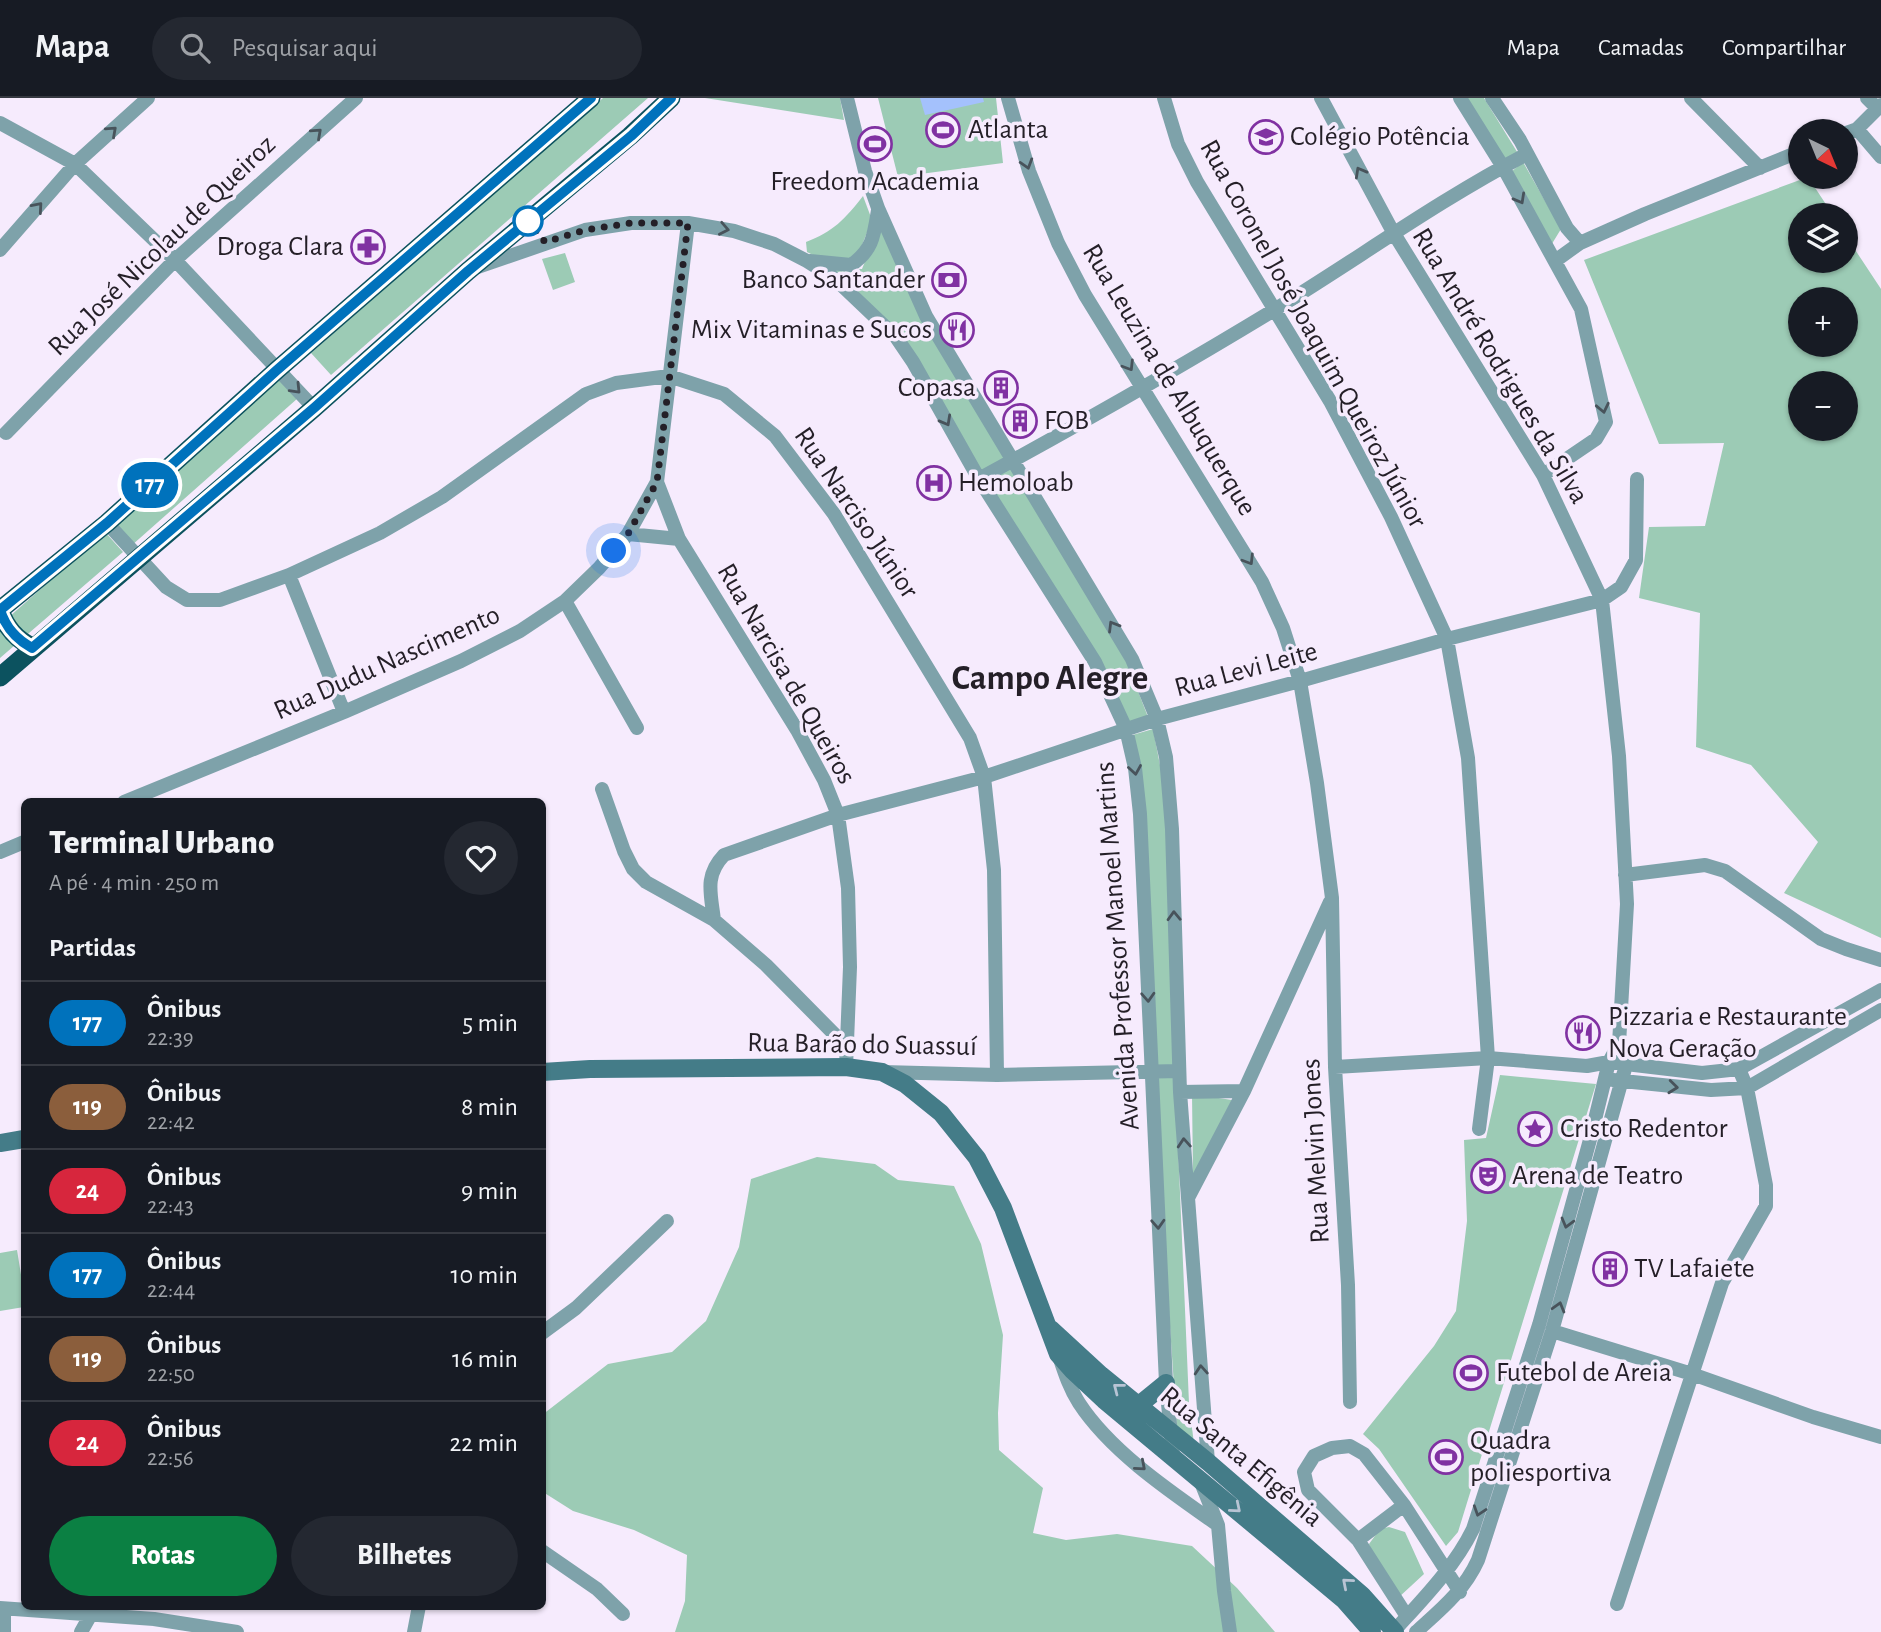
<!DOCTYPE html>
<html lang="pt">
<meta charset="utf-8">
<style>
:root{--surface:#171b24;--page:#242831;--text:#f1f3f6;--muted:#9ea1a6;--line:#363941;--accent:#0b8043}
body{margin:0;font-family:"Alegreya Sans",sans-serif;background:var(--page);color:var(--text);height:100vh;display:flex;flex-direction:column;font-size:26px;white-space:nowrap}
*{box-sizing:border-box;margin:0}
p{font-size:23px;color:var(--muted)}
.icon{flex:none;width:38px;height:38px;fill:none;stroke:currentColor;stroke-width:2;stroke-linecap:round;stroke-linejoin:round}
.map{position:relative;flex:1;overflow:hidden}
.drawer{position:absolute;left:21px;top:700px;width:525px;height:812px;display:flex;flex-direction:column;background:var(--surface);border-radius:10px;box-shadow:0 2px 5px #0004}
.drawer>*{flex:none}
.badge{padding:0 14px;border-radius:23px;font-size:24px;line-height:46px}
.needle{width:46px;rotate:137deg}
.buttons{position:absolute;left:1788px;top:21px;display:grid;gap:14px}
.buttons a{display:grid;place-items:center;width:70px;height:70px;border-radius:50%;background:var(--surface);box-shadow:0 2px 5px #0004;font-size:35px}
.you{position:absolute;width:35px;height:35px;margin:-18px;border:5px solid #fff;border-radius:50%;background:#1a73e8;box-shadow:0 0 0 10px #1a73e833}
.map>.badge{position:absolute;translate:-50% -50%;box-shadow:0 0 0 4px #fff}
h2{padding:0 28px;font-size:26px;line-height:63px}
.round{display:grid;place-items:center;flex:none;width:74px;height:74px;border-radius:37px;background:var(--page)}
.head{display:flex;align-items:center;justify-content:space-between;height:119px;padding:0 28px}
h1{font-size:33px;font-weight:800;line-height:52px}
.cta{display:flex;gap:14px;margin-top:auto;padding:14px 28px}
.cta a{flex:1;height:80px;border-radius:42px;background:var(--accent);color:#fff;font-size:28px;font-weight:800;line-height:80px;text-align:center}
.cta a+a{background:var(--page);color:var(--text)}
ul{padding:0;list-style:none}
li{display:flex;align-items:center;gap:21px;height:84px;padding:0 28px;border-top:2px solid var(--line)}
li div{flex:1}
li b{display:block;font-size:26px}
li em{font-style:normal}
li .badge{min-width:77px;font-weight:700;text-align:center}
header{display:flex;align-items:center;gap:42px;box-sizing:border-box;height:98px;padding:0 35px;background:var(--surface);border-bottom:2px solid var(--line)}
header strong{font-size:33px}
nav{display:flex;gap:38px;margin-inline-start:auto;font-size:24px}
.search{width:490px;height:63px;background:var(--page);display:flex;align-items:center;gap:18px;box-sizing:border-box;padding:0 24px;border-radius:38px;color:var(--muted);font-size:26px}
.map>svg:first-child{display:block}
.green{fill:#9ccbb5;fill-rule:evenodd}
.water{fill:#a4c1fc}
.lines{fill:none;stroke-linecap:round;stroke-linejoin:round}
.minor{stroke:#7ea2aa;stroke-width:14}
.secondary{stroke:#447c88;stroke-width:18}
.trunk{stroke:#0c525f;stroke-width:19}
.oneway{stroke:#48535b}
.oneway2{stroke:#b8c4d4}
.line-casing{stroke:#fff;stroke-width:16}
.line{stroke:#0072bc;stroke-width:10}
.walk{stroke:#241f27;stroke-width:7;stroke-dasharray:0 12.6}
.stop-dot{fill:#fff;stroke:#0072bc;stroke-width:3.5}
.labels{text-anchor:middle;dominant-baseline:central;stroke-width:7;stroke-linejoin:round;paint-order:stroke}
.poi-label{font-size:28px;fill:#241f27;stroke:#f6ebfd;text-anchor:start}
.street-label{font-size:28px;fill:#241f27;stroke:#f6ebfd}
.district-label{font-size:35px;font-weight:bold;fill:#241f27;stroke:#f6ebfd}
</style>
<header>
<strong>Mapa</strong>
<div class="search"><svg class="icon" aria-label="search" viewBox="0 0 24 24"><circle cx="10" cy="10" r="6"/><path d="M15 15l6 6"/></svg>Pesquisar aqui</div>
<nav><a>Mapa</a><a>Camadas</a><a>Compartilhar</a></nav>
</header>
<div class="map">
<svg width="1881" height="1534" viewBox="0 0 1881 1534">
<rect width="100%" height="100%" fill="#f6ebfd"/>
<path class="green" d="M603 0H648L331 277 311 255Z
M705 0H840L844 22Z
M878 0H996L1003 65 898 79Z
M1466 0H1484L1519 57 1508 66Z
M1523 64 1561 131 1550 149 1511 74Z
M1808 79 1833 117H1801V163H1846V138L1881 191V840L1784 795 1818 744 1751 667 1696 649 1700 515 1639 500 1649 429 1705 428 1724 345 1659 346 1584 162ZM1801 201H1846V247H1801ZM1801 285H1846V331H1801Z
M863 98 872 122 860 152 848 166 815 158 807 154 806 144C833 134 845 121 863 98Z
M882 121 1007 360 979 377 914 262 824 170 862 171Z
M565 155 575 184 553 192 542 161Z
M280 280 298 300 131 448 114 428Z
M1013 366 1124 557 1148 619 1127 625 986 383Z
M105 434 123 454 0 560V527Z
M1153 631 1166 698 1180 970H1158L1129 638Z
M1500 977 1596 986 1458 1434 1446 1448 1379 1351 1363 1336 1434 1248 1456 1213 1467 1123 1464 1042 1486 1040Z
M1153 978H1175L1189 1305 1194 1346 1177 1332Z
M1192 996 1232 1002 1193 1079Z
M817 1059 875 1066 898 1082 954 1088 981 1146 1003 1237 998 1315 999 1352 1043 1390 1033 1435 1066 1442 1117 1436 1192 1448 1237 1490 1275 1534H675L685 1503 687 1457 634 1432 573 1413 543 1394 542 1317 608 1266 672 1254 706 1223 739 1149 751 1081Z
M17 1152 24 1195V1209L0 1213V1155Z
M1389 1429 1405 1434 1424 1476 1398 1500 1373 1460 1369 1446 1380 1431Z"/>
<path class="water" d="M920 0H983L984 4 925 17Z"/>
<g class="lines">
<path class="minor" d="M847 0 865 73 878 110 926 218 1132 561 1157 621 1166 659 1172 731 1180 994 1208 1364
M1008 0 1029 73 1058 145 1085 197 1262 484 1283 530 1300 583 1317 685 1332 800 1335 969 1348 1187 1350 1304
M1164 0 1178 46 1197 84 1330 303 1391 419 1447 541 1468 660 1488 960 1479 1031
M1321 0 1393 134 1543 377 1602 502 1619 658 1627 806 1619 946 1626 967 1552 1233 1478 1462C1464 1493 1440 1512 1416 1534
M1460 0 1503 69 1581 211 1606 324 1596 341 1543 377
M1492 0 1520 42 1567 130 1580 145
M1691 0 1760 70
M1867 0 1878 11
M0 25 75 66 175 162 314 310
M1857 31 1881 59
M1846 35 1857 31 1881 7
M0 152 75 66 148 0
M810 163 851 167C873 152 874 137 878 112
M1555 163 1580 145 1645 116 1801 53
M478 169 585 132 631 125H688L734 133 774 146 807 163 834 180 896 239 913 264 979 381 1095 564 1126 631 1135 670 1140 716 1166 1285 1173 1357
M6 335 175 162 356 0
M979 381C1078 327 1177 271 1274 212 1359 160 1439 102 1527 56
M657 384 679 441 797 632 824 682 838 717 848 790 850 869 846 969
M107 425 166 489 187 502H220L289 477 380 435 442 399 586 296 616 285 669 278 724 296 775 338 834 416 970 640 984 679 994 772 997 977
M628 436 679 441
M289 477 344 614
M565 503 637 630
M602 691 624 753 633 771 646 784 714 822 766 867 846 948
M124 704 344 614 461 563 520 533 565 503 599 470 628 436 657 384 688 125
M0 754 24 744
M1625 777 1705 767 1725 773 1821 841 1846 851 1881 862
M714 822C711 796 704 778 724 757L838 717 984 679 1157 621 1300 583 1447 541 1602 502 1621 489 1636 462 1637 381
M1335 969 1488 960 1587 968 1609 964 1702 975 1739 971 1881 892
M883 974 997 977 1179 973
M1613 982 1711 992 1747 990 1881 912
M1180 994 1244 993
M1189 1098 1244 993 1330 804
M1552 1233 1692 1276 1813 1319 1881 1339
M542 1235 576 1210 667 1123
M1060 1261C1065 1276 1070 1291 1079 1305 1111 1354 1171 1394 1218 1427
M1200 1382 1218 1427 1224 1493 1230 1534
M1358 1442 1404 1407
M542 1453 597 1491 623 1516
M1617 1506 1722 1185 1766 1108V1087L1747 990 1739 971
M0 1510 154 1521 237 1534
M1406 1517 1358 1442 1308 1392 1304 1374 1314 1358 1332 1350 1350 1348 1364 1356 1404 1407 1460 1494
M4 1534V1511
M81 1534 90 1518
M414 1534 419 1508
M1393 1534C1421 1503 1454 1470 1473 1431L1539 1227 1591 1038 1609 964 1619 946"/>
<path class="secondary" d="M542 974 590 971 846 969 882 974 905 986 941 1015 977 1060 1003 1110 1058 1256 1073 1273 1104 1302 1344 1502 1372 1534
M0 1045 24 1041
M1051 1231 1101 1277 1208 1364 1362 1497 1395 1534
M1139 1307 1166 1285"/>
<path class="trunk" d="M0 512 107 425 277 272 591 0
M0 512C6 530 16 541 32 549
M0 579 314 310 468 173 630 38 671 0"/>
</g>
<defs><path id="oneway-chevron" d="M-2-3.5L2.5 0L-2 3.5" fill="none" stroke-width="1.6" stroke-linecap="round" stroke-linejoin="round" transform="scale(1.75)"/></defs>
<g class="oneway">
<use href="#oneway-chevron" transform="translate(112 33) rotate(-42)"/>
<use href="#oneway-chevron" transform="translate(317 35) rotate(-42)"/>
<use href="#oneway-chevron" transform="translate(1027 66) rotate(73)"/>
<use href="#oneway-chevron" transform="translate(1360 74) rotate(-119)"/>
<use href="#oneway-chevron" transform="translate(1520 101) rotate(61)"/>
<use href="#oneway-chevron" transform="translate(38 109) rotate(-49)"/>
<use href="#oneway-chevron" transform="translate(724 131) rotate(11)"/>
<use href="#oneway-chevron" transform="translate(1129 268) rotate(58)"/>
<use href="#oneway-chevron" transform="translate(296 291) rotate(46)"/>
<use href="#oneway-chevron" transform="translate(1603 310) rotate(78)"/>
<use href="#oneway-chevron" transform="translate(946 323) rotate(61)"/>
<use href="#oneway-chevron" transform="translate(1249 462) rotate(58)"/>
<use href="#oneway-chevron" transform="translate(1113 528) rotate(-121)"/>
<use href="#oneway-chevron" transform="translate(1135 672) rotate(81)"/>
<use href="#oneway-chevron" transform="translate(1174 818) rotate(-92)"/>
<use href="#oneway-chevron" transform="translate(1148 899) rotate(87)"/>
<use href="#oneway-chevron" transform="translate(1673 989) rotate(6)"/>
<use href="#oneway-chevron" transform="translate(1184 1045) rotate(-94)"/>
<use href="#oneway-chevron" transform="translate(1567 1125) rotate(105)"/>
<use href="#oneway-chevron" transform="translate(1158 1126) rotate(87)"/>
<use href="#oneway-chevron" transform="translate(1559 1209) rotate(-74)"/>
<use href="#oneway-chevron" transform="translate(1201 1272) rotate(-94)"/>
<use href="#oneway-chevron" transform="translate(1141 1368) rotate(41)"/>
<use href="#oneway-chevron" transform="translate(1479 1413) rotate(108)"/>
</g>
<g class="oneway2">
<use href="#oneway-chevron" transform="translate(1118 1290) rotate(-142)"/>
<use href="#oneway-chevron" transform="translate(1236 1410) rotate(40)"/>
<use href="#oneway-chevron" transform="translate(1347 1485) rotate(-139)"/>
</g>
<g class="lines">
<g class="line-casing">
<path id="line" d="M591 0 277 272 107 425 0 512C6 530 16 541 32 550L314 310 468 173 631 38 671 0"/>
</g>
<use href="#line" class="line"/>
<path class="walk" d="M528 123 545 144 585 132 631 125H688L657 384 628 436 614 453"/>
</g>
<defs>
<g id="stadium-ring" transform="scale(1.75)"><circle r="9.5" fill="#f6ebfd" stroke="#8031a2" stroke-width="1.5"/><path d="M0-5a6.5 5 0 1 0 0 10a6.5 5 0 1 0 0-10ZM-3.5-1.8h7v3.6h-7Z" fill="#8031a2"/></g>
<g id="school-ring" transform="scale(1.75)"><circle r="9.5" fill="#f6ebfd" stroke="#8031a2" stroke-width="1.5"/><path d="M0-5L7-2L0 1L-7-2ZM-4 1L0 2.5L4 1V4Q0 6-4 4Z" fill="#8031a2"/></g>
<g id="pharmacy-ring" transform="scale(1.75)"><circle r="9.5" fill="#f6ebfd" stroke="#8031a2" stroke-width="1.5"/><path d="M-2-6h4v4h4v4h-4v4h-4v-4h-4v-4h4Z" fill="#8031a2"/></g>
<g id="bank-ring" transform="scale(1.75)"><circle r="9.5" fill="#f6ebfd" stroke="#8031a2" stroke-width="1.5"/><path d="M-6-4H6V4H-6ZM0-2.3a2.3 2.3 0 1 0 0 4.6a2.3 2.3 0 1 0 0-4.6Z" fill="#8031a2"/></g>
<g id="restaurant-ring" transform="scale(1.75)"><circle r="9.5" fill="#f6ebfd" stroke="#8031a2" stroke-width="1.5"/><path d="M-5-6h1v4h1v-4h1v4h1v-4h1v5L-1.5 .5V6h-2V.5L-5-1ZM5-6V6H3V1.5H1.5Q1.5-4 5-6Z" fill="#8031a2"/></g>
<g id="building-ring" transform="scale(1.75)"><circle r="9.5" fill="#f6ebfd" stroke="#8031a2" stroke-width="1.5"/><path d="M-4-6H4V6H1V3H-1V6H-4ZM-2.5-4.3h1.7v1.8h-1.7ZM.8-4.3h1.7v1.8H.8ZM-2.5-1h1.7V.8h-1.7ZM.8-1h1.7V.8H.8Z" fill="#8031a2"/></g>
<g id="hospital-ring" transform="scale(1.75)"><circle r="9.5" fill="#f6ebfd" stroke="#8031a2" stroke-width="1.5"/><path d="M-5-5h3v3.5h4V-5h3V5h-3V1.5h-4V5h-3Z" fill="#8031a2"/></g>
<g id="sight-ring" transform="scale(1.75)"><circle r="9.5" fill="#f6ebfd" stroke="#8031a2" stroke-width="1.5"/><path d="M0-6L1.8-2.2L6-1.7L2.9 1.2L3.7 5.4L0 3.3L-3.7 5.4L-2.9 1.2L-6-1.7L-1.8-2.2Z" fill="#8031a2"/></g>
<g id="theatre-ring" transform="scale(1.75)"><circle r="9.5" fill="#f6ebfd" stroke="#8031a2" stroke-width="1.5"/><path d="M-5-5.5Q0-4 5-5.5V0Q5 5 0 6Q-5 5-5 0ZM-3.3-2.5H-1v1.5H-3.3ZM1-2.5H3.3v1.5H1ZM-2.8 1Q0 5.5 2.8 1Z" fill="#8031a2"/></g>
</defs>
<g fill-rule="evenodd">
<use href="#stadium-ring" x="943" y="32"/>
<use href="#school-ring" x="1266" y="39"/>
<use href="#stadium-ring" x="875" y="46"/>
<use href="#pharmacy-ring" x="368" y="149"/>
<use href="#bank-ring" x="949" y="182"/>
<use href="#restaurant-ring" x="957" y="232"/>
<use href="#building-ring" x="1001" y="290"/>
<use href="#building-ring" x="1020" y="323"/>
<use href="#hospital-ring" x="934" y="385"/>
<use href="#restaurant-ring" x="1583" y="935"/>
<use href="#sight-ring" x="1535" y="1031"/>
<use href="#theatre-ring" x="1488" y="1078"/>
<use href="#building-ring" x="1610" y="1171"/>
<use href="#stadium-ring" x="1471" y="1275"/>
<use href="#stadium-ring" x="1446" y="1359"/>
</g>
<circle class="stop-dot" cx="528" cy="123" r="14"/>
<g class="labels">
<g class="poi-label">
<text x="968" y="32">Atlanta</text>
<text x="1290" y="39">Colégio Potência</text>
<text x="875" y="84" text-anchor="middle">Freedom Academia</text>
<text x="344" y="149" text-anchor="end">Droga Clara</text>
<text x="925" y="182" text-anchor="end">Banco Santander</text>
<text x="932" y="232" text-anchor="end">Mix Vitaminas e Sucos</text>
<text x="976" y="290" text-anchor="end">Copasa</text>
<text x="1044" y="323">FOB</text>
<text x="958" y="385">Hemoloab</text>
<text x="1608" y="919">Pizzaria e Restaurante<tspan x="1608" dy="32">Nova Geração</tspan></text>
<text x="1560" y="1031">Cristo Redentor</text>
<text x="1512" y="1078">Arena de Teatro</text>
<text x="1634" y="1171">TV Lafaiete</text>
<text x="1496" y="1275">Futebol de Areia</text>
<text x="1470" y="1343">Quadra<tspan x="1470" dy="32">poliesportiva</tspan></text>
</g>
<g class="street-label">
<text transform="translate(162 148) rotate(-44)">Rua José Nicolau de Queiroz</text>
<text transform="translate(1313 236) rotate(61)">Rua Coronel José Joaquim Queiroz Júnior</text>
<text transform="translate(1500 268) rotate(59)">Rua André Rodrigues da Silva</text>
<text transform="translate(1169 282) rotate(59)">Rua Leuzina de Albuquerque</text>
<text transform="translate(856 415) rotate(56)">Rua Narciso Júnior</text>
<text transform="translate(387 565) rotate(-24)">Rua Dudu Nascimento</text>
<text transform="translate(1246 572) rotate(-15)">Rua Levi Leite</text>
<text transform="translate(786 576) rotate(60)">Rua Narcisa de Queiros</text>
<text transform="translate(1118 848) rotate(-94)">Avenida Professor Manoel Martins</text>
<text transform="translate(862 947) rotate(1)">Rua Barão do Suassuí</text>
<text transform="translate(1316 1053) rotate(-93)">Rua Melvin Jones</text>
<text transform="translate(1241 1359) rotate(40)">Rua Santa Efigênia</text>
</g>
<g class="district-label">
<text x="1050" y="580">Campo Alegre</text>
</g>
</g>
</svg>
<div class="buttons">
<a><svg class="needle" viewBox="-14 -14 28 28"><path d="M0-13l5 13h-10z" fill="#e53935"/><path d="M0 13l5-13h-10z" fill="#9ea1a6"/></svg></a>
<a><svg class="icon" aria-label="layers" viewBox="0 0 24 24"><path d="M12 4l9 5-9 5-9-5zM3 14l9 5 9-5"/></svg></a>
<a>+</a>
<a>−</a>
</div>
<div class="you" style="left:614px;top:453px"></div>
<b class="badge" style="left:150px;top:387px;background:#0072bc;color:#fff">177</b>
<section class="drawer">
<div class="head"><div><h1>Terminal Urbano</h1><p>A pé · 4 min · 250 m</p></div><a class="round"><svg class="icon" aria-label="heart" viewBox="0 0 24 24"><path d="M12 20l-8-8c-3-5 5-10 8-4 3-6 11-1 8 4z"/></svg></a></div>
<h2>Partidas</h2>
<ul>
<li><span class="badge" style="background:#0072bc;color:#fff">177</span><div><b>Ônibus</b><p>22:39</p></div><em>5 min</em></li>
<li><span class="badge" style="background:#8b5e3c;color:#fff">119</span><div><b>Ônibus</b><p>22:42</p></div><em>8 min</em></li>
<li><span class="badge" style="background:#d7263d;color:#fff">24</span><div><b>Ônibus</b><p>22:43</p></div><em>9 min</em></li>
<li><span class="badge" style="background:#0072bc;color:#fff">177</span><div><b>Ônibus</b><p>22:44</p></div><em>10 min</em></li>
<li><span class="badge" style="background:#8b5e3c;color:#fff">119</span><div><b>Ônibus</b><p>22:50</p></div><em>16 min</em></li>
<li><span class="badge" style="background:#d7263d;color:#fff">24</span><div><b>Ônibus</b><p>22:56</p></div><em>22 min</em></li>
</ul>
<div class="cta"><a>Rotas</a><a>Bilhetes</a></div>
</section>
</div>
